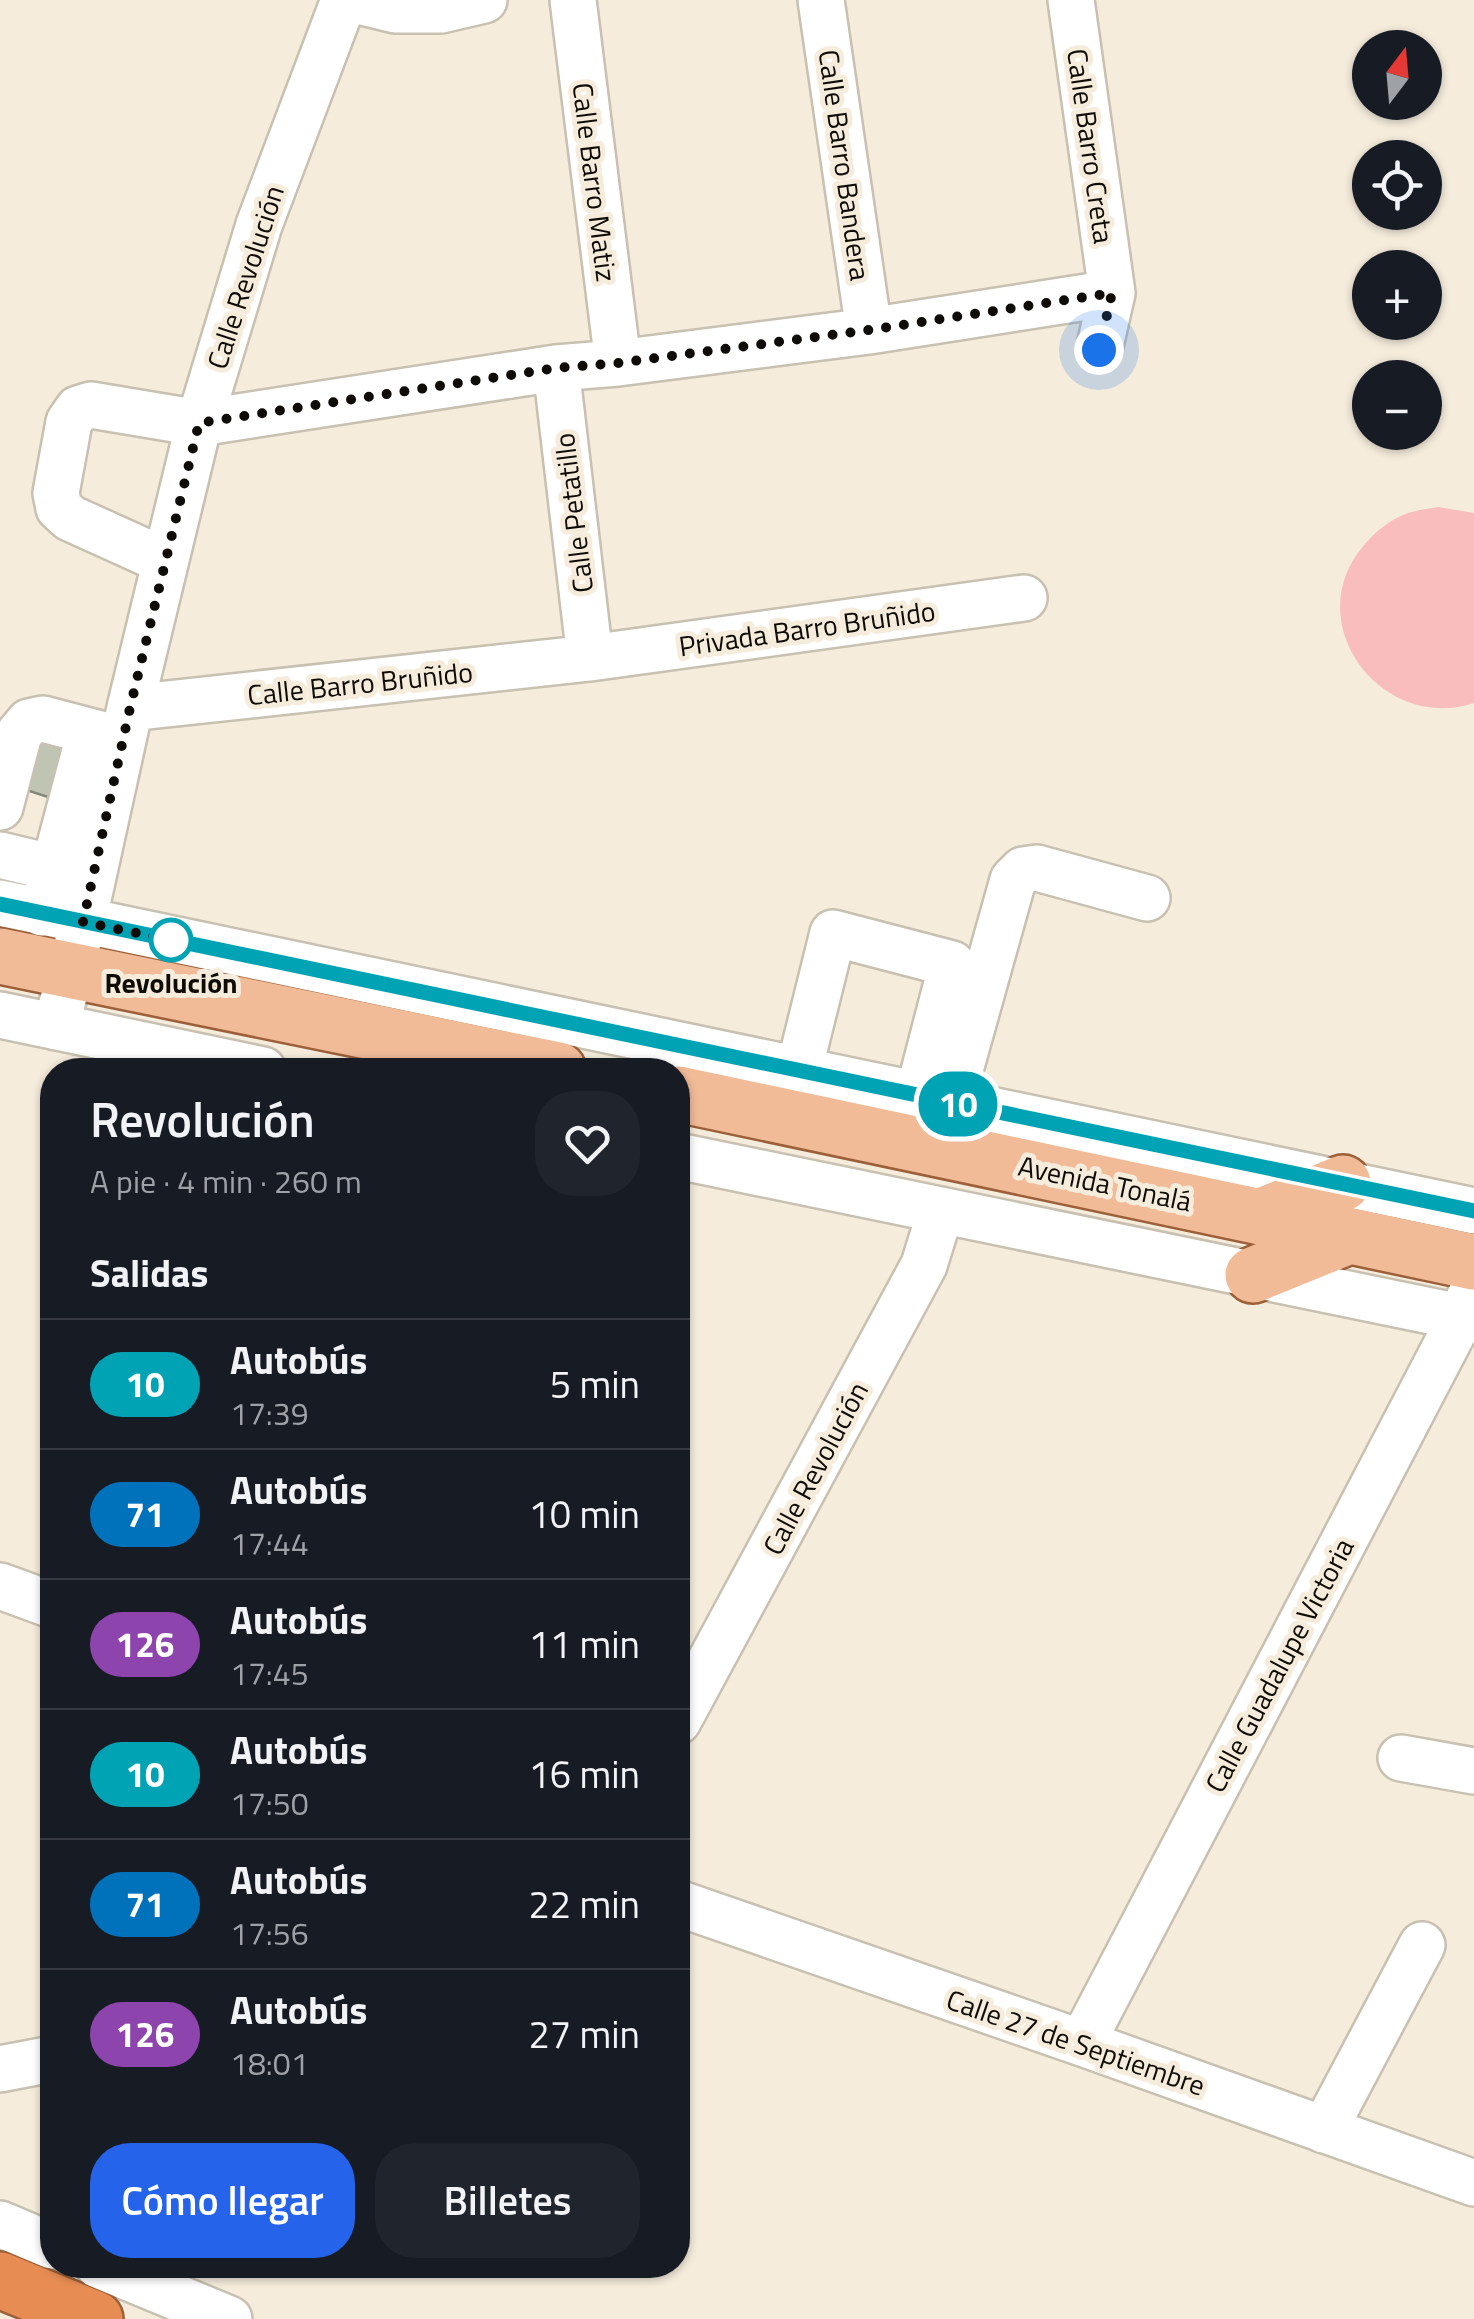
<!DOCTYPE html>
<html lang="es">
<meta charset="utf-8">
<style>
:root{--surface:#171b24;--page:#20242c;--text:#f1f3f6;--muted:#9ea1a6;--line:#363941;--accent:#2563eb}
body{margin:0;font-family:"Titillium Web",sans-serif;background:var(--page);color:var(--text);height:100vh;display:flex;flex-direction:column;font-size:38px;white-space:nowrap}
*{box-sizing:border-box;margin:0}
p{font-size:32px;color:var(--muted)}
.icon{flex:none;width:55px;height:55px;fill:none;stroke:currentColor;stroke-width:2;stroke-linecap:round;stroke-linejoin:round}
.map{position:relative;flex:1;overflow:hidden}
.drawer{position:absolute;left:40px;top:1058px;width:650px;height:1220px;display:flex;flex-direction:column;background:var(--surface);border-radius:40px;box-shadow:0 2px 8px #0004}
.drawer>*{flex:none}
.badge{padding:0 20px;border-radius:32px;font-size:35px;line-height:65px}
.needle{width:65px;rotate:16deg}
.fabs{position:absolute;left:1352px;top:30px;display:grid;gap:20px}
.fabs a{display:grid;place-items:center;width:90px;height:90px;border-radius:50%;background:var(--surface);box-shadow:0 2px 8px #0004;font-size:50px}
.you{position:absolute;width:50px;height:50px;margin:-25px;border:8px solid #fff;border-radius:50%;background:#1a73e8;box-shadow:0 0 0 15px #1a73e833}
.map>.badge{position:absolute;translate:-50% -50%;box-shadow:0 0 0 5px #fff}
h2{padding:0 50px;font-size:38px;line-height:90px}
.round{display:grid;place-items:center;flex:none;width:105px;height:105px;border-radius:40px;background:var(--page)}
.head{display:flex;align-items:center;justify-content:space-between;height:170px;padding:0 50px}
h1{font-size:48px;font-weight:600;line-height:75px}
.button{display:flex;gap:20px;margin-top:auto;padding:20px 50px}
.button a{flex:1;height:115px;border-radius:40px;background:var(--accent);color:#fff;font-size:40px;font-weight:600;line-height:115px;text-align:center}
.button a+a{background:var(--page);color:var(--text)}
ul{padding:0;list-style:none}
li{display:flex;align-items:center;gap:30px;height:130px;padding:0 50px;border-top:2px solid var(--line)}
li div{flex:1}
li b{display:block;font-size:38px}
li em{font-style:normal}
li .badge{min-width:110px;font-weight:700;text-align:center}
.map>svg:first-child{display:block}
.green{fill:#fabdbd}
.building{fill:#c0c4b3;stroke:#838777;stroke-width:2.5}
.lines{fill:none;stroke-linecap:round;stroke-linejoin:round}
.minor-casing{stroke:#c8c0b0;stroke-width:50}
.major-casing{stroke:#9b6039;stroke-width:60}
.highway-casing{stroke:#9b6039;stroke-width:60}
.minor{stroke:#fff;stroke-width:45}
.major{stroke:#f1bb98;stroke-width:55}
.highway{stroke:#e78d54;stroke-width:55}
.line-casing{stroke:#fff;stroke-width:22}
.line{stroke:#00a3b4;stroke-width:15}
.walk{stroke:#0f0c07;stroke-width:10;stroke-dasharray:0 18}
.stop-dot{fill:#fff;stroke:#00a3b4;stroke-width:5}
.labels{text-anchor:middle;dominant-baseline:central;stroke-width:10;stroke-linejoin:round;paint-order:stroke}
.street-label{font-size:28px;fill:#0f0c07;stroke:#f5ecdc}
.stop-label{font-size:28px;font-weight:bold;fill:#0f0c07;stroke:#f5ecdc}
</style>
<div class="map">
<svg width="1474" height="2319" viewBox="0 0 1474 2319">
<rect width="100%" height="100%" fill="#f5ecdc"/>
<path class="green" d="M1438 507 1474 513V703C1380 734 1297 620 1365 544 1376 531 1391 519 1408 513 1417 510 1428 509 1438 507Z"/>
<path class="building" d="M26 737 75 753 60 801 11 785Z"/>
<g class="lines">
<g class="minor-casing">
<path id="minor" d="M354 0 395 10H441L484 0
M573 0 618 363
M821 0 869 331
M1071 0 1112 293 1099 350
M556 368 590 658
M165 561 70 518 59 508 56 493 69 422 78 409 91 405 199 423 556 368 618 363 869 331 1112 293
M130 708 590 658 1024 598
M0 807 19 734 29 722 43 719 123 740
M0 855 54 868
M0 903 1474 1211
M42 913 90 732
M0 1015 263 1070
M56 1027 83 922 130 708 199 423 259 225 344 0
M799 1070 833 933 952 964 918 1095
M951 1102 1013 880 1023 870 1037 868 1147 898
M678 1156 1474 1320
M0 1586 52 1605
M678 1721 924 1265 941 1210
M1401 1758 1474 1771
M678 1903 1082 2043 1474 2183
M1082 2043 1461 1317 1474 1287
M0 2069 52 2059
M1324 2130 1422 1945
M0 2224 52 2246
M98 2265 229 2319"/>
</g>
<g class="major-casing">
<path id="major" d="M0 956 558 1070
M678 1094 1474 1262
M1259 1217 1343 1183
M1253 1275 1349 1236"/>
</g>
<g class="highway-casing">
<path id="highway" d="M0 2280 95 2319"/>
</g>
<use href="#minor" class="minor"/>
<use href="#major" class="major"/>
<use href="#highway" class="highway"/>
</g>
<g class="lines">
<g class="line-casing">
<path id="line" d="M0 904 1474 1211"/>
</g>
<use href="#line" class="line"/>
<path class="walk" d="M171 940 83 922 130 708 199 423 556 368 618 363 869 330 1112 293 1099 350"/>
</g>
<circle class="stop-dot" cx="171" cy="940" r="20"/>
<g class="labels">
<g class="street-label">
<text transform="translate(1091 146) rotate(82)">Calle Barro Creta</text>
<text transform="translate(845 165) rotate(82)">Calle Barro Bandera</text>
<text transform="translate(595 182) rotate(83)">Calle Barro Matiz</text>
<text transform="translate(245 277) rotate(-72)">Calle Revolución</text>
<text transform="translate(573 513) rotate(-97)">Calle Petatillo</text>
<text transform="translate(807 628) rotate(-8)">Privada Barro Bruñido</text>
<text transform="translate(360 683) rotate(-6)">Calle Barro Bruñido</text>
<text transform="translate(1105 1183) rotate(12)">Avenida Tonalá</text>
<text transform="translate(815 1468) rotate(-62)">Calle Revolución</text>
<text transform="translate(1279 1665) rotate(-62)">Calle Guadalupe Victoria</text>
<text transform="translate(1076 2042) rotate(19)">Calle 27 de Septiembre</text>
</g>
<g class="stop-label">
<text x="171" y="982">Revolución</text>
</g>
</g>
</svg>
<div class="fabs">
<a><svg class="needle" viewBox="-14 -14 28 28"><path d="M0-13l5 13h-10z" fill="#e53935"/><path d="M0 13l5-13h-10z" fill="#9ea1a6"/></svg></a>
<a><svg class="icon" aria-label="locate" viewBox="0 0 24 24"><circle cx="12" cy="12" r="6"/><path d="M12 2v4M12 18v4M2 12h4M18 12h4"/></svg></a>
<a>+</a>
<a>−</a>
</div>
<div class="you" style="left:1099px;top:350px"></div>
<b class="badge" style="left:958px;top:1104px;background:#00a3b4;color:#fff">10</b>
<section class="drawer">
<div class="head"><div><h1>Revolución</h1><p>A pie · 4 min · 260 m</p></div><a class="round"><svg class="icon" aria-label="heart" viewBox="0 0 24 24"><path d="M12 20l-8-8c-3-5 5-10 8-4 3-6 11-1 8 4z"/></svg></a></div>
<h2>Salidas</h2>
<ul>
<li><span class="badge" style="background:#00a3b4;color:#fff">10</span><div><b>Autobús</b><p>17:39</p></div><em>5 min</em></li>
<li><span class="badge" style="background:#0072bc;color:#fff">71</span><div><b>Autobús</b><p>17:44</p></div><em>10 min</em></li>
<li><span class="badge" style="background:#8e44ad;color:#fff">126</span><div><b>Autobús</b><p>17:45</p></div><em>11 min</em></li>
<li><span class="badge" style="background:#00a3b4;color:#fff">10</span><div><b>Autobús</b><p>17:50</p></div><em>16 min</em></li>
<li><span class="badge" style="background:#0072bc;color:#fff">71</span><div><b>Autobús</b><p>17:56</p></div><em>22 min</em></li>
<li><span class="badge" style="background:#8e44ad;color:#fff">126</span><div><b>Autobús</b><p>18:01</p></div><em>27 min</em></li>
</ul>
<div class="button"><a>Cómo llegar</a><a>Billetes</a></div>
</section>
</div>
